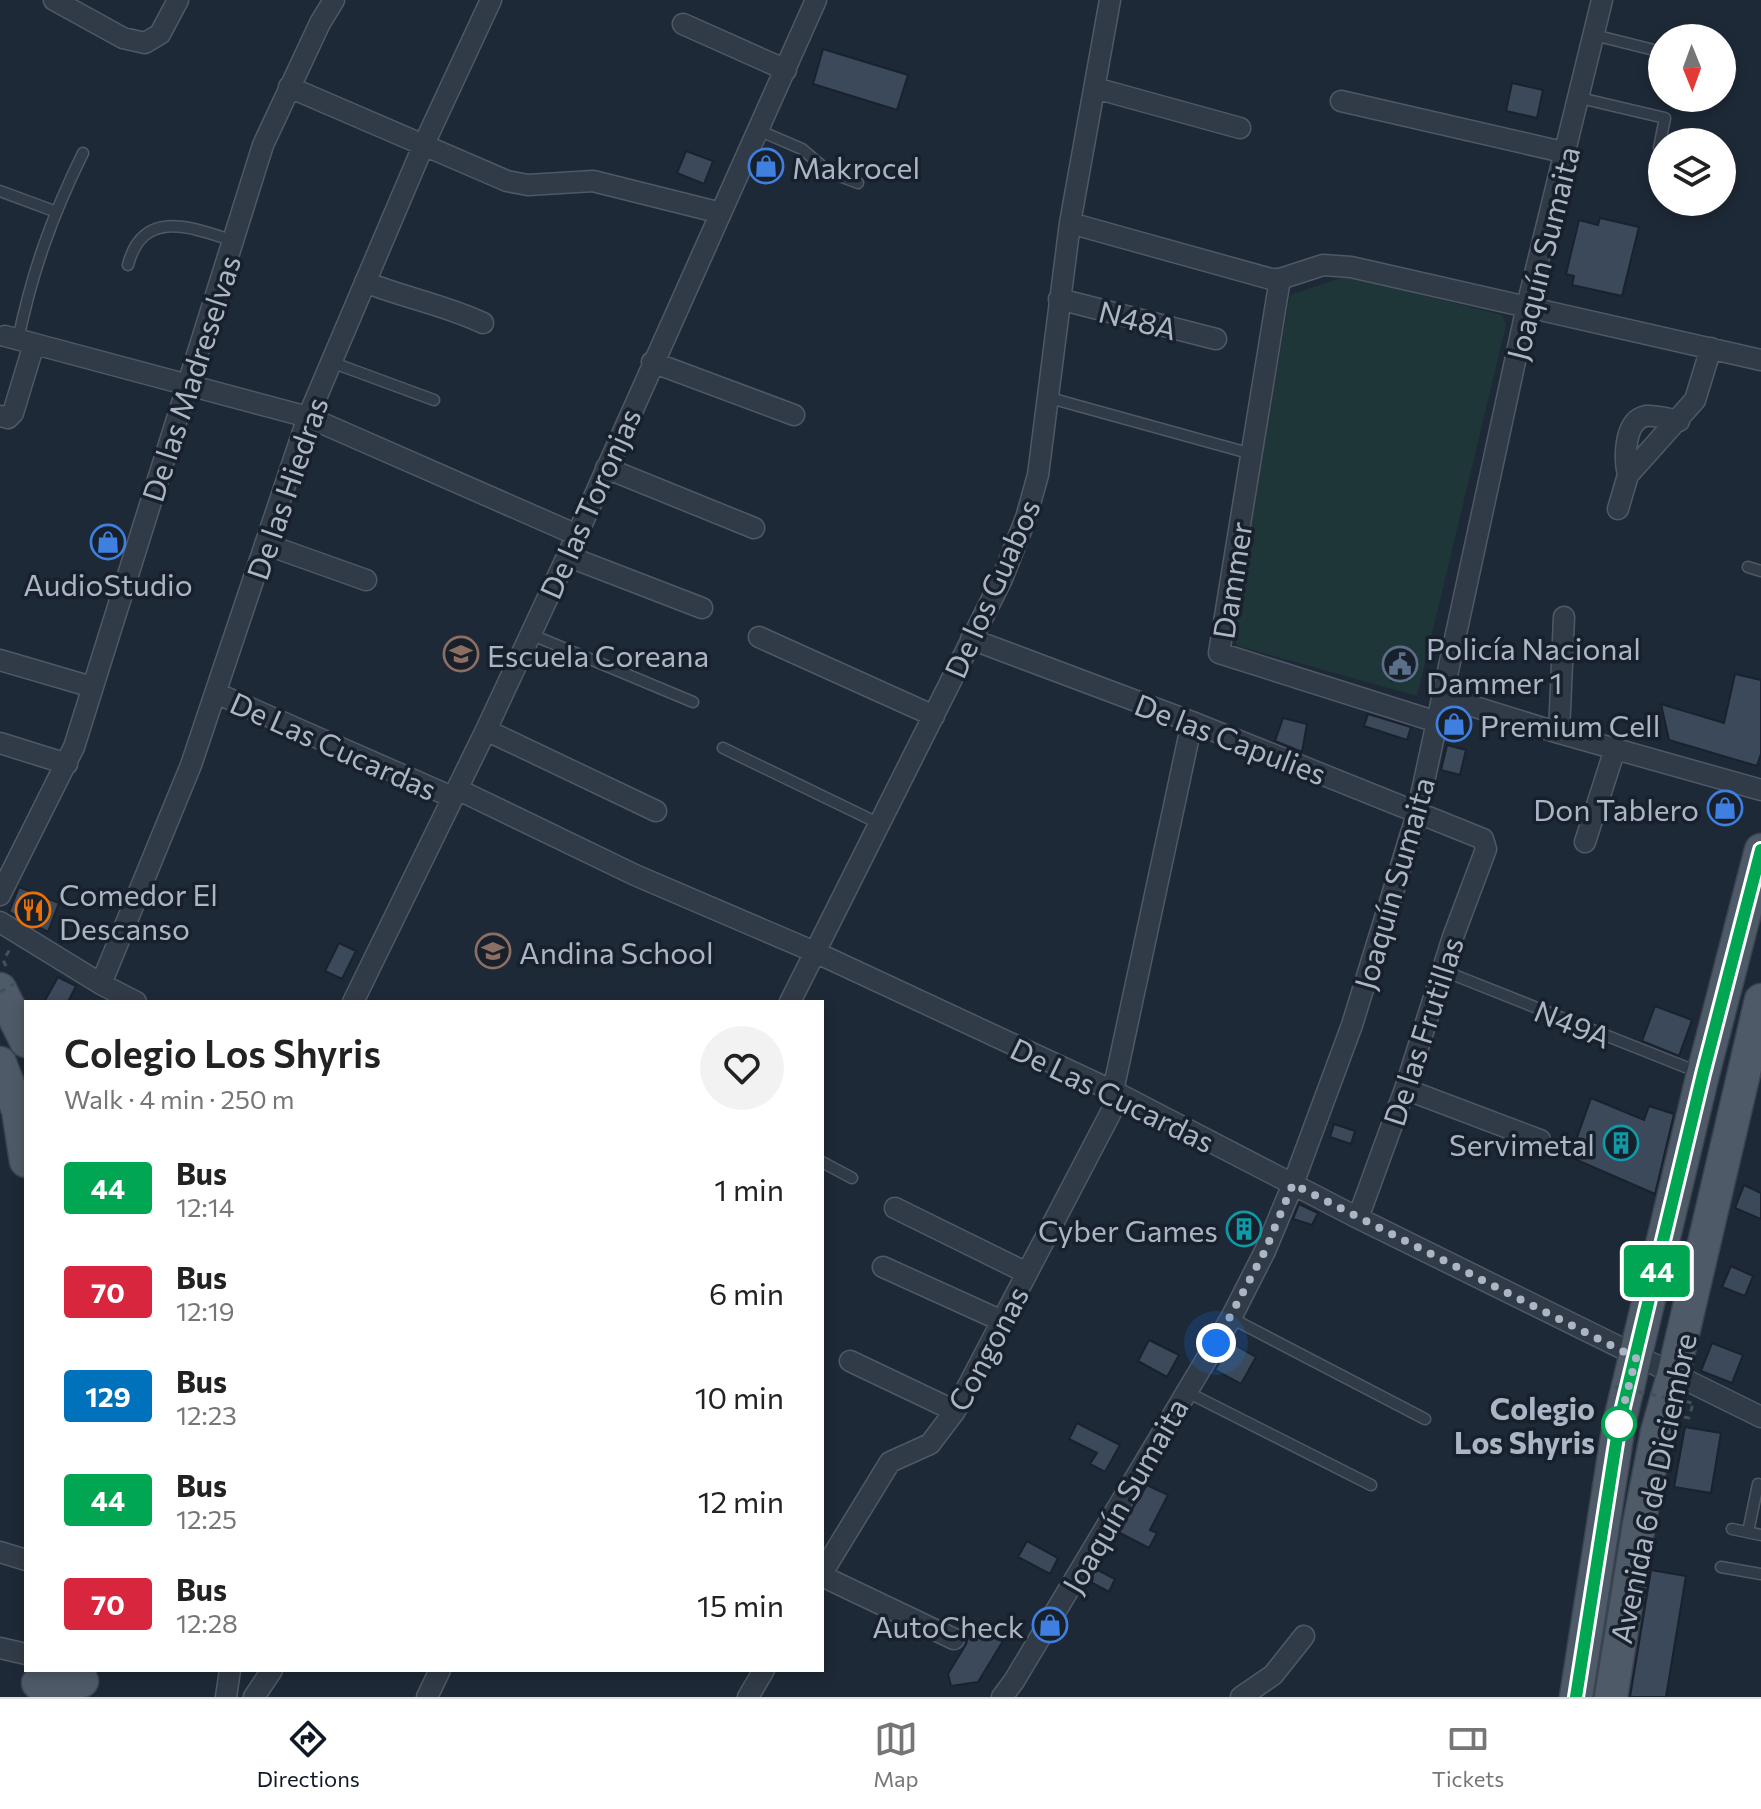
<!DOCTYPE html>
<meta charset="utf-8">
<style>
:root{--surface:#fff;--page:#f2f2f2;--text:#222;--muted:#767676;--line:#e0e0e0;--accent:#111827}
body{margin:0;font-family:Commissioner,sans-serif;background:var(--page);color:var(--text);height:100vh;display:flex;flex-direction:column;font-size:30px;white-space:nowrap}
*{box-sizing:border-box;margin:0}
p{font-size:26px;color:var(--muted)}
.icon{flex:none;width:44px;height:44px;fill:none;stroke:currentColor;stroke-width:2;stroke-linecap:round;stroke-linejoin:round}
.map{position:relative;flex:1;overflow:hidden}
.details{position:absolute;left:24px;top:1000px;width:800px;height:672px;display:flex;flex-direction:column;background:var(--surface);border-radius:0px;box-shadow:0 4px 12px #0003}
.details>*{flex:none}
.badge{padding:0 16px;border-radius:6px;font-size:28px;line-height:52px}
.needle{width:52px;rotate:179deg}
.controls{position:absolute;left:1648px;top:24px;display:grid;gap:16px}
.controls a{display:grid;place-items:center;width:88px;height:88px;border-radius:50%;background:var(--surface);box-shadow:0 4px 12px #0003;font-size:40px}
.you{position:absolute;width:40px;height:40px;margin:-20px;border:6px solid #fff;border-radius:50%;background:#1a73e8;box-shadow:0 0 0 12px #1a73e833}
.map>.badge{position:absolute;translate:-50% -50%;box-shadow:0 0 0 4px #fff}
.round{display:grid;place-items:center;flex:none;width:84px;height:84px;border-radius:42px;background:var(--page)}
.head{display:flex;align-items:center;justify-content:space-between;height:136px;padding:0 40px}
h1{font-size:38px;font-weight:600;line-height:60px}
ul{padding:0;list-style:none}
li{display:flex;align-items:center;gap:24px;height:104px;padding:0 40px}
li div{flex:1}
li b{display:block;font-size:30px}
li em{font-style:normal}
li .badge{min-width:88px;font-weight:700;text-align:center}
.dock{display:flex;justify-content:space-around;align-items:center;height:112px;border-top:2px solid var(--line);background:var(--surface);font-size:22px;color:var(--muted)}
.dock a{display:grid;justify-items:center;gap:4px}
.dock .on{color:var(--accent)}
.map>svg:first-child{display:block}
.green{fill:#1f3638}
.building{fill:#3b495a;stroke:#19222e;stroke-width:2}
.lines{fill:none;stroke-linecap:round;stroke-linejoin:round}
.lane-casing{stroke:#4f5866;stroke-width:13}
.street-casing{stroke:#4f5866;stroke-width:23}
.primary-casing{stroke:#3b4451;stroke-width:35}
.path{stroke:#3d5355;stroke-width:3;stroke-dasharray:6 6;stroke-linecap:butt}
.lane{stroke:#313b47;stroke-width:10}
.street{stroke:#313b47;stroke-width:20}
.primary{stroke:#4f5a68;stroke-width:32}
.path-bridge{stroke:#3d5355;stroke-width:3;stroke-dasharray:6 6;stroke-linecap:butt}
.line-casing{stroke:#fff;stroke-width:18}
.line{stroke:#00a651;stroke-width:12}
.walk{stroke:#abb5c5;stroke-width:8;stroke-dasharray:0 14.4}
.stop-dot{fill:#fff;stroke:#00a651;stroke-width:4}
.labels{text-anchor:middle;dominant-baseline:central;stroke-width:7;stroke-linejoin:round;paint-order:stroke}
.poi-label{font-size:30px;fill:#abb5c5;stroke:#17202b;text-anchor:start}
.street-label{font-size:30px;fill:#abb5c5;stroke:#17202b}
.stop-label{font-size:30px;font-weight:bold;fill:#abb5c5;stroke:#17202b;text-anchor:end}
</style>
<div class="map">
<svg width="1761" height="1697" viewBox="0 0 1761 1697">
<rect width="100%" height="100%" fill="#1e2937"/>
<path class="green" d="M1346 276 1502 315 1506 325 1417 696 1238 646 1231 633 1290 295Z"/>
<path class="building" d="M823 49 908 75 897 110 813 84Z
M1512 83 1543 90 1537 118 1506 111Z
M686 151 713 161 704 184 677 173Z
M1600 218 1639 227 1622 296 1572 285 1574 276 1566 274 1579 220 1598 225Z
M1405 655 1413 669 1392 681 1384 667Z
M1735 674 1761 680V754L1757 766 1669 740 1661 704 1724 723Z
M1368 714 1411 727 1407 740 1364 726Z
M1283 718 1307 724 1302 752 1275 741Z
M1447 745 1466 750 1460 775 1441 770Z
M1718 796 1737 801 1732 820 1714 815Z
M19 887 59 903 48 932 9 912Z
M339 943 356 951 342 979 325 971Z
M58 977 76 986 68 1002H44Z
M1655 1006 1692 1020 1679 1056 1642 1041Z
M1591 1098 1644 1120 1649 1106 1674 1114 1655 1194 1570 1157Z
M1334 1124 1355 1131 1351 1144 1330 1137Z
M1744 1185 1761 1193V1219L1735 1208Z
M1299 1204 1318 1213 1312 1225 1293 1219Z
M1731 1266 1753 1276 1745 1296 1722 1287Z
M1149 1340 1179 1355 1167 1377 1138 1361Z
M1231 1343 1256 1357 1241 1384 1215 1370Z
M1712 1343 1743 1355 1732 1383 1701 1371Z
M1077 1423 1120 1445 1105 1472 1090 1464 1097 1453 1069 1439Z
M1685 1427 1721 1433 1711 1493 1674 1487Z
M1147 1485 1168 1495 1150 1530 1157 1533 1149 1548 1118 1532Z
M1027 1541 1058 1558 1050 1574 1018 1557Z
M1096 1569 1115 1579 1109 1592 1089 1581Z
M1651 1570 1686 1576 1666 1697H1630Z
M970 1629 1003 1641 978 1682 951 1686 948 1674 966 1644Z"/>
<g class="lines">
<g class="lane-casing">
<path id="lane" d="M1594 35 1662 52
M1722 68 1730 70
M1580 98 1665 118 1659 148H1662
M758 130 802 149 829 172 858 183
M0 191 54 211
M128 265C143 207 193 228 234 241
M18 340C32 272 52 216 83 153
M331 362 434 400
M1050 398 1252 454
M1748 567 1761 571
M530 634 693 702
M723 748 880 824
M1444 971 1698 1072
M822 1162 852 1178
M1231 1318 1425 1419
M1187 1392 1371 1485
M1732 1529 1761 1535
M1748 1532 1758 1484
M1721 1567 1761 1574"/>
</g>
<g class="street-casing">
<path id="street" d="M54 0 123 38 145 43 160 34 178 0
M683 24 786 70
M289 87 507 181 528 185 593 181 721 213
M1095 88 1240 128
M1341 101 1567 153
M1070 223 1271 279H1280L1323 265 1351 267 1761 360
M1280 279 1219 653 1437 722
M365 282C405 298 445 305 483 323
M1059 299 1216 339
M5 336 308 417 577 535
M652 362 794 415
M0 416 8 418 13 413 34 344
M606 468 754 528
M1628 475C1624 458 1624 420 1646 416 1656 415 1669 419 1679 421
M1618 509 1628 475 1695 400 1711 348
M265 544 366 580
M567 556 702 608
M759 637 934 716
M971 639 1192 722 1483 839 1486 849 1453 937 1405 1089 1358 1218
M0 660 92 687
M216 693 452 797
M1443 697 1559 733 1761 790
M486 730 656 811
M1559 733 1564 617
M0 743 67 764
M457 789 635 875 817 953 1113 1091 1358 1218 1761 1417
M1585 842 1615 749
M0 895 74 747 263 145 320 23 334 0
M0 922 101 984 136 1002
M101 984 191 765 308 417 424 144 491 0
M353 1002 486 730 577 535 816 0
M790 1002 1002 579 1026 518 1038 475 1070 223 1110 0
M1405 1089 1540 1140
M1113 1091 1192 722
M895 1208 1027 1273
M883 1267 1002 1321
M850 1361 955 1411
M0 1552 26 1560
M822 1573 890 1462 930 1444 955 1411 1120 1095
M822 1576 954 1639
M0 1648 26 1654
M226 1697 230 1670
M254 1697 272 1670
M427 1697 440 1670
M748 1697 764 1670
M1002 1697 1014 1681 1231 1318 1265 1251 1293 1184 1352 1025 1417 814 1527 306 1602 0
M1241 1697 1273 1675 1304 1636"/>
</g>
<g class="primary-casing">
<path id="primary" d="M0 989 26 1041
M0 1063 18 1110 26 1161
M38 1683 82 1681
M1576 1697 1619 1424 1703 1074 1761 850
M1611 1697 1639 1524 1657 1432 1673 1376 1761 1000"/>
</g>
<path class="path" d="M6 966 3 960 11 948
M1684 1417 1689 1418 1693 1403"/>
<use href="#lane" class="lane"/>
<use href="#street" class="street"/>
<use href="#primary" class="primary"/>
<path class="path-bridge" d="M0 992 14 984
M1615 1387 1693 1403"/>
</g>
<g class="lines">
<g class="line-casing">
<path id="line" d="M1576 1697 1619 1424 1703 1074 1761 850"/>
</g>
<use href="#line" class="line"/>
<path class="walk" d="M1216 1343 1265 1251 1293 1184 1636 1358 1619 1424"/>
</g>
<defs>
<g id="shop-ring" transform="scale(1.8)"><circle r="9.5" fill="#17202b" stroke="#3f7fe0" stroke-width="1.5"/><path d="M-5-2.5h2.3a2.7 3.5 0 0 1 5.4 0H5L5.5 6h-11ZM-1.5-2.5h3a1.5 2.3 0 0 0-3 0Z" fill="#3f7fe0"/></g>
<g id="school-ring" transform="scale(1.8)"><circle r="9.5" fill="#17202b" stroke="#8d6e63" stroke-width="1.5"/><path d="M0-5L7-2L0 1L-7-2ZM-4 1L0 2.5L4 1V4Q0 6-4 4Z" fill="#8d6e63"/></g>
<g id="civic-ring" transform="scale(1.8)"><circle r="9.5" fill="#17202b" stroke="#5c6f8a" stroke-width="1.5"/><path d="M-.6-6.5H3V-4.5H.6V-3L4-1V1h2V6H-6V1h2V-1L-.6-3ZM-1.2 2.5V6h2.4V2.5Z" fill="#5c6f8a"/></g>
<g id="restaurant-ring" transform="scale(1.8)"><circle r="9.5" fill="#17202b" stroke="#e8710a" stroke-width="1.5"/><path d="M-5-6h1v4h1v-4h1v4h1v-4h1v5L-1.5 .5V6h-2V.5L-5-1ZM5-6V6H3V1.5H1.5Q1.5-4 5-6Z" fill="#e8710a"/></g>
<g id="building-ring" transform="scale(1.8)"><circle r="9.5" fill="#17202b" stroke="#0f9aa8" stroke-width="1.5"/><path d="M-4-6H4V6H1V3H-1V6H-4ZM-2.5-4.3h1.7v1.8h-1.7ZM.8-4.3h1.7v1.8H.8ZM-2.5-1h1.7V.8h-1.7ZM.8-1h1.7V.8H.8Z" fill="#0f9aa8"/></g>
</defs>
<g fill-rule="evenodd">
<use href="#shop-ring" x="766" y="166"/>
<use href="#shop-ring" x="108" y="542"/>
<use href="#school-ring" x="461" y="654"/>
<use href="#civic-ring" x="1400" y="664"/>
<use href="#shop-ring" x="1454" y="724"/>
<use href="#shop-ring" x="1725" y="808"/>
<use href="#restaurant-ring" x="33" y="910"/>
<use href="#school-ring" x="493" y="951"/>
<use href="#building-ring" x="1621" y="1143"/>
<use href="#building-ring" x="1244" y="1229"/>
<use href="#shop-ring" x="1050" y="1625"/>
</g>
<circle class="stop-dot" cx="1619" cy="1424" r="16"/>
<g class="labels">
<g class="poi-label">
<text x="792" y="166">Makrocel</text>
<text x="108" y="583" text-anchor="middle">AudioStudio</text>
<text x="1426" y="647">Policía Nacional<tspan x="1426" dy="34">Dammer 1</tspan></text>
<text x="487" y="654">Escuela Coreana</text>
<text x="1480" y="724">Premium Cell</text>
<text x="1699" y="808" text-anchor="end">Don Tablero</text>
<text x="59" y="893">Comedor El<tspan x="59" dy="34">Descanso</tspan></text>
<text x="519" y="951">Andina School</text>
<text x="1595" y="1143" text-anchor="end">Servimetal</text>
<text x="1218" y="1229" text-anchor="end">Cyber Games</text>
<text x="1024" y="1625" text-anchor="end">AutoCheck</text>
</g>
<g class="street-label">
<text transform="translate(1542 253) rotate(-76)">Joaquín Sumaita</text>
<text transform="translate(1138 319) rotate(14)">N48A</text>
<text transform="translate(190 378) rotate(-72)">De las Madreselvas</text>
<text transform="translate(286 488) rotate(-71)">De las Hiedras</text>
<text transform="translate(589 503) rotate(-66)">De las Toronjas</text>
<text transform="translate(1231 580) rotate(-81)">Dammer</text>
<text transform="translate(991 588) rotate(-66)">De los Guabos</text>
<text transform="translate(1231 738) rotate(21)">De las Capulies</text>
<text transform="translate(334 745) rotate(24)">De Las Cucardas</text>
<text transform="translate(1393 883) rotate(-74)">Joaquín Sumaita</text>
<text transform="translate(1573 1023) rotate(22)">N49A</text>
<text transform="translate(1422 1031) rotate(-72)">De las Frutillas</text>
<text transform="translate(1113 1094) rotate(26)">De Las Cucardas</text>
<text transform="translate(987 1348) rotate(-62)">Congonas</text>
<text transform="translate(1652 1488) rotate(-78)">Avenida 6 de Diciembre</text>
<text transform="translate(1124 1495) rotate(-60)">Joaquín Sumaita</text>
</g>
<g class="stop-label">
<text x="1595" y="1407">Colegio<tspan x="1595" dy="34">Los Shyris</tspan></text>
</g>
</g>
</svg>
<div class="controls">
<a><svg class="needle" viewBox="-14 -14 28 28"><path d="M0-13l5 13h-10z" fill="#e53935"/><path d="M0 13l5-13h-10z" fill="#767676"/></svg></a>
<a><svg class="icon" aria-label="layers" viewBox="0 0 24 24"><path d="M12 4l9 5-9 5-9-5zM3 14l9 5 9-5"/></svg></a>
</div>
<div class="you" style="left:1216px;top:1343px"></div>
<b class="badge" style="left:1657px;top:1271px;background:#00a651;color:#fff">44</b>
<section class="details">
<div class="head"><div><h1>Colegio Los Shyris</h1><p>Walk · 4 min · 250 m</p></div><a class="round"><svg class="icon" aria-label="heart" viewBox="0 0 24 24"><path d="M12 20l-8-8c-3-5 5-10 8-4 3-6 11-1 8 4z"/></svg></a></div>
<ul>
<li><span class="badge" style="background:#00a651;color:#fff">44</span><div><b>Bus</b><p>12:14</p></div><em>1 min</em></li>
<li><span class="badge" style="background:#d7263d;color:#fff">70</span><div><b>Bus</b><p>12:19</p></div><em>6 min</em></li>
<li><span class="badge" style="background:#0072bc;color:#fff">129</span><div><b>Bus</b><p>12:23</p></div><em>10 min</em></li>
<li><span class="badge" style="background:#00a651;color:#fff">44</span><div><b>Bus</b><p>12:25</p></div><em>12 min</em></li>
<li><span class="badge" style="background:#d7263d;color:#fff">70</span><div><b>Bus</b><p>12:28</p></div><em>15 min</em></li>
</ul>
</section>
</div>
<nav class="dock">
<a class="on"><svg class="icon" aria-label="directions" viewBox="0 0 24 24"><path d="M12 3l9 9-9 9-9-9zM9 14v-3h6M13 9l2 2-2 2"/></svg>Directions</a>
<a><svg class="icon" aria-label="map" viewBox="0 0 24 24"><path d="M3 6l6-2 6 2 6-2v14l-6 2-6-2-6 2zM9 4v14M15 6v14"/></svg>Map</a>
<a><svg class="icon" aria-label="tickets" viewBox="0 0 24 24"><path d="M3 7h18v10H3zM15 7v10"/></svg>Tickets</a>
</nav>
